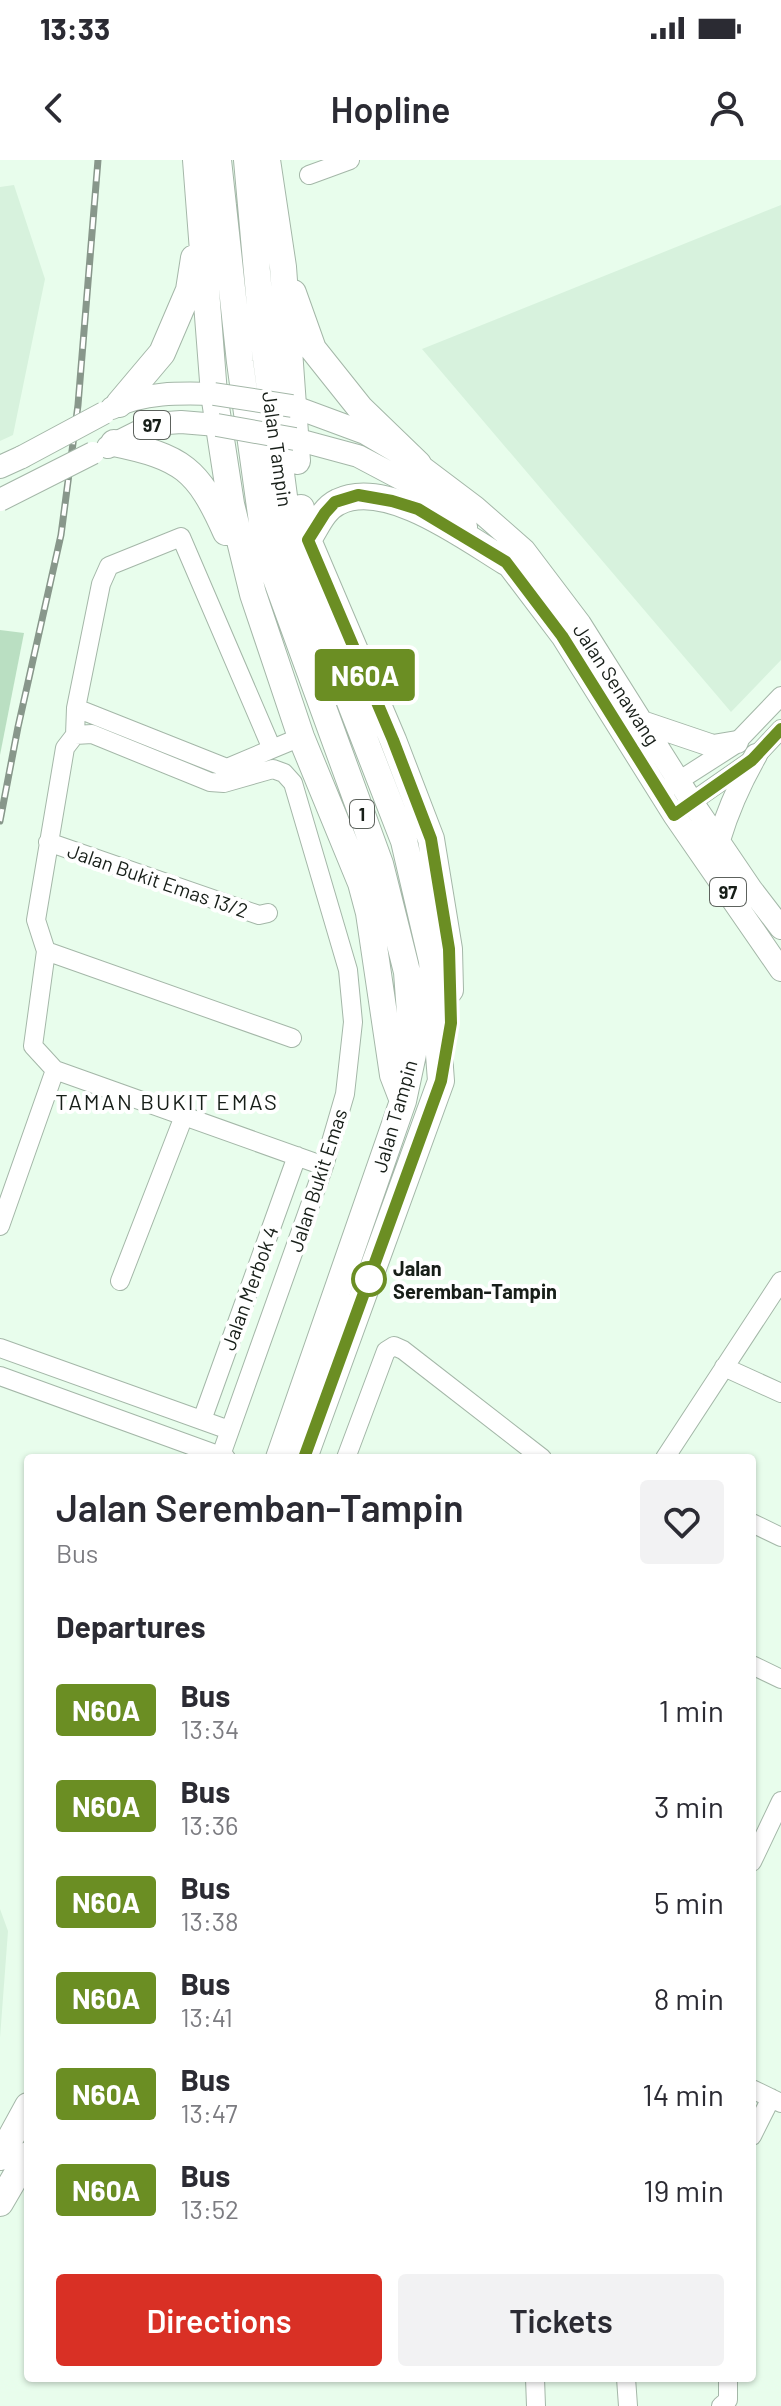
<!DOCTYPE html>
<style>
:root{--surface:#fff;--page:#f2f2f3;--text:#2b2b33;--muted:#7c7c81;--accent:#d93025}
body{margin:0;font-family:Barlow,sans-serif;background:var(--page);color:var(--text);height:100vh;display:flex;flex-direction:column;font-size:30px;white-space:nowrap}
*{box-sizing:border-box;margin:0}
p{font-size:26px;color:var(--muted)}
.icon{flex:none;width:44px;height:44px;fill:none;stroke:currentColor;stroke-width:2;stroke-linecap:round;stroke-linejoin:round}
.map{position:relative;flex:1;overflow:hidden}
.details{position:absolute;left:24px;top:1294px;width:732px;height:928px;display:flex;flex-direction:column;background:var(--surface);border-radius:8px;box-shadow:0 2px 6px #0004}
.details>*{flex:none}
.badge{padding:0 16px;border-radius:6px;font-size:28px;line-height:52px}
.map>.badge{position:absolute;translate:-50% -50%;box-shadow:0 0 0 4px #fff}
h2{padding:0 32px;font-size:30px;line-height:72px}
.round{display:grid;place-items:center;flex:none;width:84px;height:84px;border-radius:8px;background:var(--page)}
.summary{display:flex;align-items:center;justify-content:space-between;height:136px;padding:0 32px}
h1{font-size:38px;font-weight:600;line-height:60px}
.button{display:flex;gap:16px;margin-top:auto;padding:16px 32px}
.button a{flex:1;height:92px;border-radius:8px;background:var(--accent);color:#fff;font-size:32px;font-weight:600;line-height:92px;text-align:center}
.button a+a{background:var(--page);color:var(--text)}
ul{padding:0;list-style:none}
li{display:flex;align-items:center;gap:24px;height:96px;padding:0 32px}
li div{flex:1}
li b{display:block;font-size:30px}
li em{font-style:normal}
li .badge{min-width:88px;font-weight:700;text-align:center}
.status{display:flex;justify-content:space-between;align-items:center;height:56px;padding:0 40px;background:var(--surface);direction:ltr}
.status svg{height:22px;fill:currentColor}
header{display:flex;justify-content:space-between;align-items:center;height:104px;padding:0 32px;background:var(--surface);font-size:36px;font-weight:600}
.map>svg:first-child{display:block}
.built{fill:#d7f2dd}
.green{fill:#badfc2}
.lines{fill:none;stroke-linecap:round;stroke-linejoin:round}
.minor-casing{stroke:#a4b7a8;stroke-width:20}
.major-casing{stroke:#a4b7a8;stroke-width:24}
.highway-casing{stroke:#a4b7a8;stroke-width:28}
.minor{stroke:#fff;stroke-width:18}
.major{stroke:#fff;stroke-width:22}
.highway{stroke:#fff;stroke-width:26}
.rail-casing{stroke:#88978b;stroke-width:7}
.rail{stroke:#fff;stroke-width:4;stroke-dasharray:12;stroke-linecap:butt}
.major-bridge-casing{stroke:#a4b7a8;stroke-width:24;stroke-linecap:butt}
.major-bridge{stroke:#fff;stroke-width:22}
.line-casing{stroke:#fff;stroke-width:18}
.line{stroke:#6b8e23;stroke-width:12}
.stop-dot{fill:#fff;stroke:#6b8e23;stroke-width:4}
.labels{text-anchor:middle;dominant-baseline:central;stroke-width:8;stroke-linejoin:round;paint-order:stroke}
.shield{fill:#fff;stroke:#5d625d;stroke-width:2}
.shield-label{font-size:18px;font-weight:bold;fill:#171e18}
.street-label{font-size:20px;fill:#171e18;stroke:#fff}
.stop-label{font-size:20px;font-weight:bold;fill:#171e18;stroke:#fff;text-anchor:start}
.neighbourhood-label{font-size:22px;letter-spacing:2px;fill:#171e18;stroke:#fff}
</style>
<div class="status"><b>13:33</b><svg viewBox="0 0 49 12"><path d="M0 12V9h3v3zM5 12V6h3v6zM10 12V3h3v9zM15 12V0h3v12zM26 1h20v11H26zM47 4h2v5h-2z"/></svg></div>
<header><svg class="icon" aria-label="back" viewBox="0 0 24 24"><path d="M15 5l-7 7 7 7"/></svg>Hopline<svg class="icon" aria-label="person" viewBox="0 0 24 24"><circle cx="12" cy="8" r="4"/><path d="M4 21q1-7 8-7t8 7"/></svg></header>
<div class="map">
<svg width="781" height="2246" viewBox="0 0 781 2246">
<rect width="100%" height="100%" fill="#e8fdec"/>
<path class="built" d="M14 25 45 119 13 275 0 281V27Z
M781 45V500L731 552 422 189Z
M0 1749 8 1771 0 1878Z"/>
<path class="green" d="M0 470 24 473 0 595Z"/>
<g class="lines">
<g class="minor-casing">
<path id="minor" d="M309 15 350 0
M76 548 227 608 272 589
M75 575 92 574 210 622 224 623 273 609 284 613 293 623 348 810 353 862 345 934 324 1006 220 1298
M301 577 272 589 181 377 109 406 101 424 76 548 75 575 65 588 36 760 46 791 33 886 55 910 324 1006
M669 627 733 586 781 536
M683 648 752 600 781 569
M48 682 259 755 268 753
M46 791 292 878
M0 1066 55 910
M120 1121 184 956
M0 1188 229 1270
M724 1207 781 1233
M0 1216 226 1298
M202 1260 297 996
M346 1298 386 1191 394 1186 403 1190 542 1298
M665 1298 781 1121
M752 1363 781 1377
M752 1505 781 1519
M752 1702 781 1641
M752 1929 781 1943
M752 1976 771 1938
M535 2218 536 2246
M626 2218 628 2246
M721 2246 728 2240V2218"/>
</g>
<g class="major-casing">
<path id="major" d="M292 246 365 273 418 304 475 347 524 390 580 464 692 642 751 729 781 768
M112 248C142 232 181 233 214 234
M295 279 358 296 411 324 466 367
M108 287 154 264 181 262 217 265
M0 307 22 297
M495 392 506 402 562 476 674 655 781 810
M642 562 713 586 737 582
M719 680C728 650 740 623 756 595"/>
</g>
<g class="highway-casing">
<path id="highway" d="M196 0 214 234 231 344 253 434 301 577 361 723 369 753 393 915 403 941
M218 0 240 202 266 391 380 704 407 812 413 894 403 941 279 1298
M247 0 262 168 291 390 404 681 432 801 441 921 304 1298
M267 0 283 107 297 301
M293 133 313 189 360 248 418 304
M119 244 162 193 189 130 194 98
M114 283C182 297 198 309 226 372
M301 348 308 380 393 580 431 679 449 789 450 830
M308 380C316 368 323 349 338 342 386 318 465 377 506 402
M0 1997 28 1946
M0 2043 28 1995"/>
</g>
<use href="#minor" class="minor"/>
<use href="#major" class="major"/>
<use href="#highway" class="highway"/>
<g class="rail-casing">
<path id="rail" d="M0 661 18 567 61 375 78 245 98 0"/>
</g>
<use href="#rail" class="rail"/>
<g class="major-bridge-casing">
<path id="major-bridge" d="M214 234 292 246
M217 265 295 279
M22 297 104 253
M0 340 93 293"/>
</g>
<use href="#major-bridge" class="major-bridge"/>
</g>
<g class="lines">
<g class="line-casing">
<path id="line" d="M304 1298 441 921 451 863 449 789 431 679 393 580 308 380 325 353 335 342 358 335 392 341 418 349 506 402 562 476 674 655 752 600 781 569"/>
</g>
<use href="#line" class="line"/>
</g>
<circle class="stop-dot" cx="369" cy="1119" r="16"/>
<g class="labels">
<g class="shield">
<rect x="134" y="251" width="36" height="28" rx="6"/>
<rect x="350" y="640" width="24" height="28" rx="6"/>
<rect x="710" y="718" width="36" height="28" rx="6"/>
</g>
<g class="shield-label">
<text x="152" y="265">97</text>
<text x="362" y="654">1</text>
<text x="728" y="732">97</text>
</g>
<g class="street-label">
<text transform="translate(278 289) rotate(82)">Jalan Tampin</text>
<text transform="translate(617 524) rotate(57)">Jalan Senawang</text>
<text transform="translate(158 720) rotate(19)">Jalan Bukit Emas 13/2</text>
<text transform="translate(394 956) rotate(-74)">Jalan Tampin</text>
<text transform="translate(317 1020) rotate(-72)">Jalan Bukit Emas</text>
<text transform="translate(249 1128) rotate(-70)">Jalan Merbok 4</text>
</g>
<g class="stop-label">
<text x="393" y="1108">Jalan<tspan x="393" dy="23">Seremban-Tampin</tspan></text>
</g>
<g class="neighbourhood-label">
<text x="167" y="941">TAMAN BUKIT EMAS</text>
</g>
</g>
</svg>
<b class="badge" style="left:365px;top:515px;background:#6b8e23;color:#fff">N60A</b>
<section class="details">
<div class="summary"><div><h1>Jalan Seremban-Tampin</h1><p>Bus</p></div><a class="round"><svg class="icon" aria-label="heart" viewBox="0 0 24 24"><path d="M12 20l-8-8c-3-5 5-10 8-4 3-6 11-1 8 4z"/></svg></a></div>
<h2>Departures</h2>
<ul>
<li><span class="badge" style="background:#6b8e23;color:#fff">N60A</span><div><b>Bus</b><p>13:34</p></div><em>1 min</em></li>
<li><span class="badge" style="background:#6b8e23;color:#fff">N60A</span><div><b>Bus</b><p>13:36</p></div><em>3 min</em></li>
<li><span class="badge" style="background:#6b8e23;color:#fff">N60A</span><div><b>Bus</b><p>13:38</p></div><em>5 min</em></li>
<li><span class="badge" style="background:#6b8e23;color:#fff">N60A</span><div><b>Bus</b><p>13:41</p></div><em>8 min</em></li>
<li><span class="badge" style="background:#6b8e23;color:#fff">N60A</span><div><b>Bus</b><p>13:47</p></div><em>14 min</em></li>
<li><span class="badge" style="background:#6b8e23;color:#fff">N60A</span><div><b>Bus</b><p>13:52</p></div><em>19 min</em></li>
</ul>
<div class="button"><a>Directions</a><a>Tickets</a></div>
</section>
</div>
